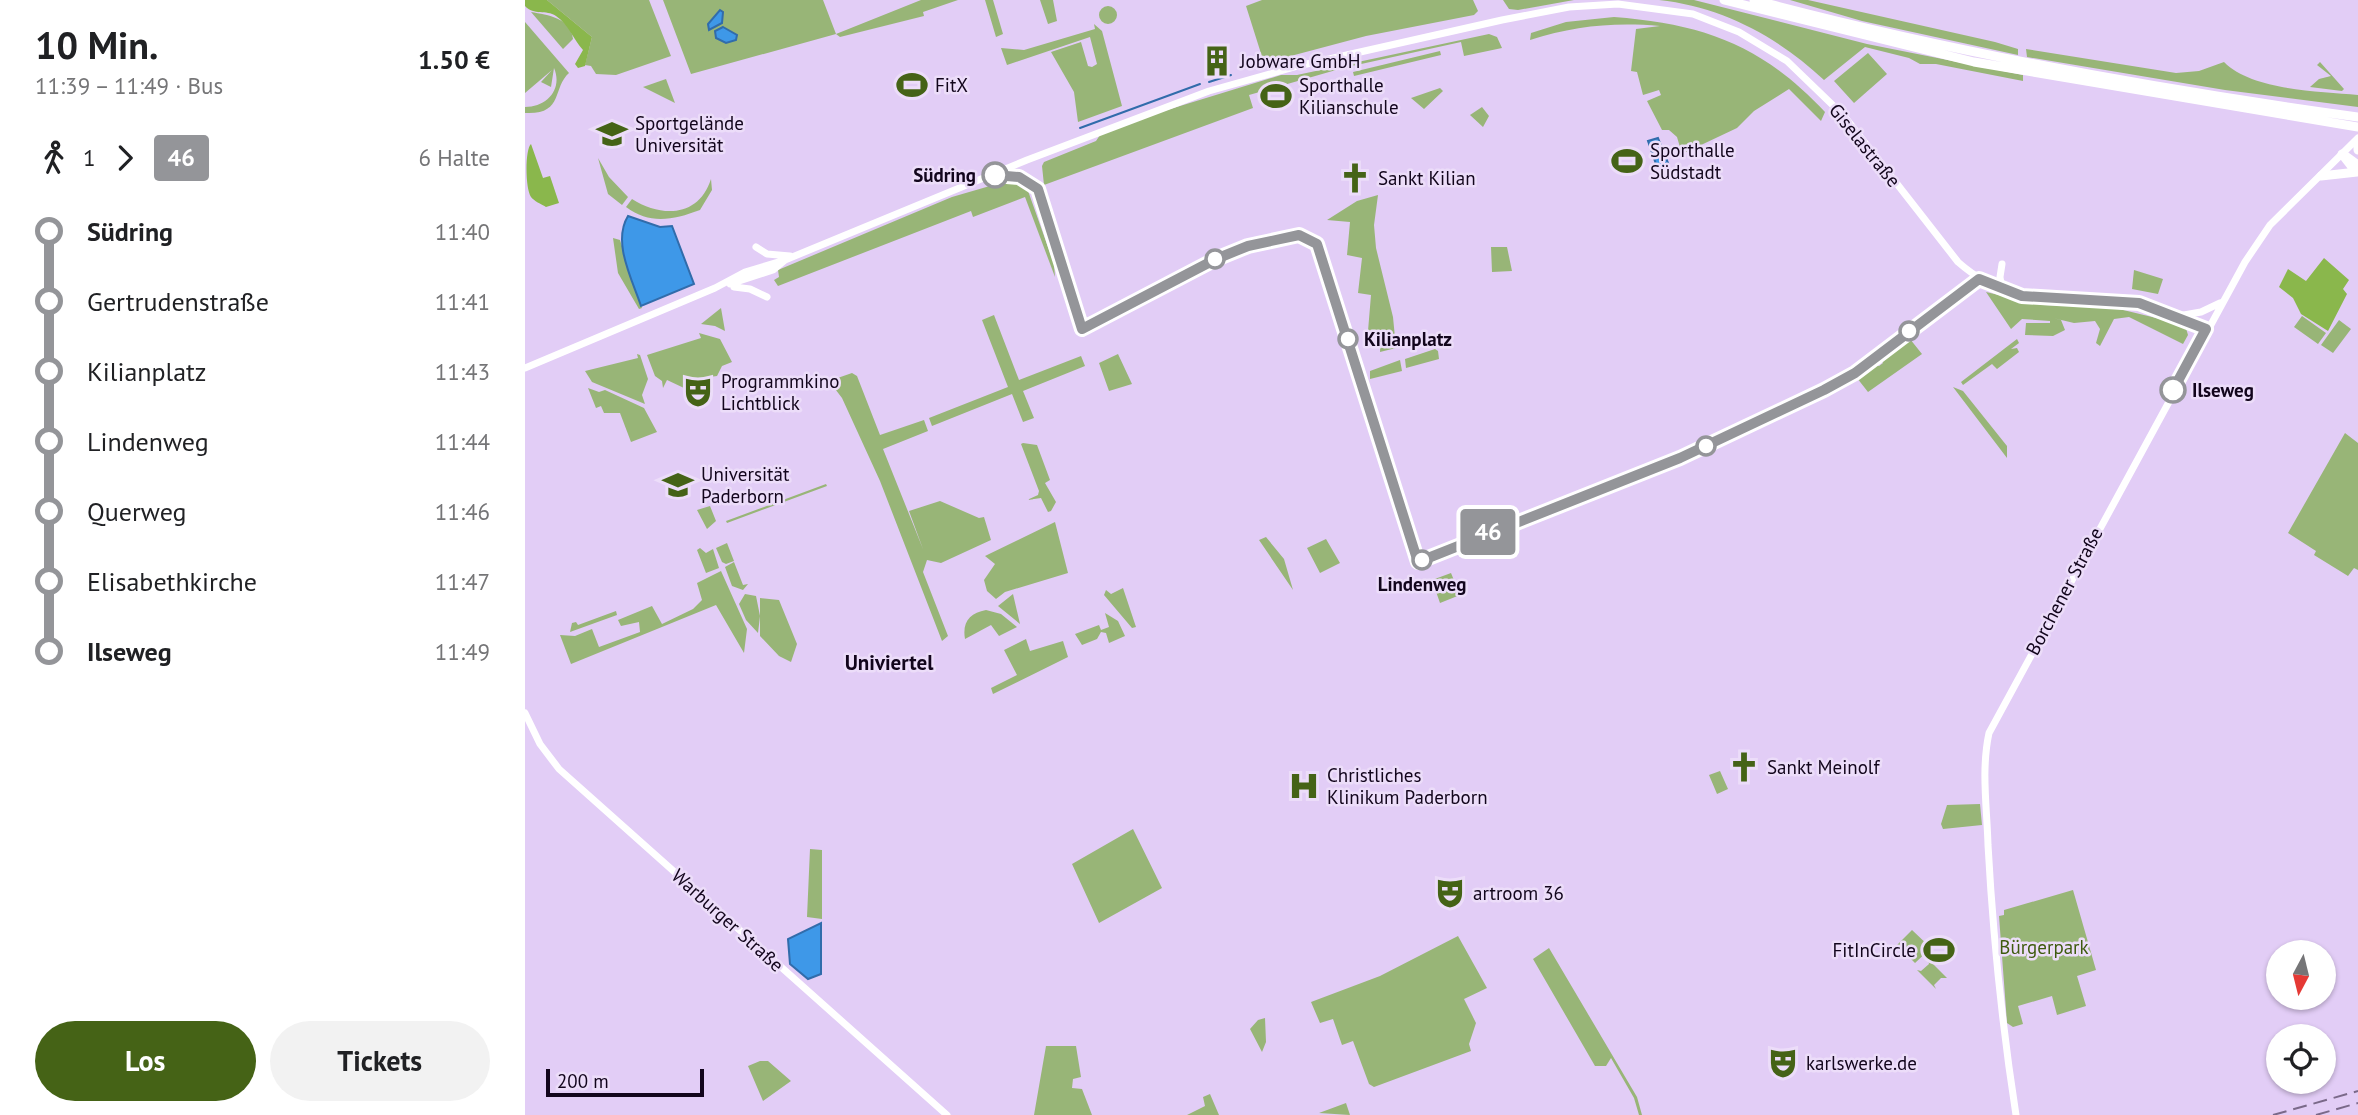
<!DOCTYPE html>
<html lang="de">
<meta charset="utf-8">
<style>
:root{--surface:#fff;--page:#f2f2f2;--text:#202124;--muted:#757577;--accent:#456316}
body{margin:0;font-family:"PT Sans",sans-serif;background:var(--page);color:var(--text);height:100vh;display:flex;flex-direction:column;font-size:26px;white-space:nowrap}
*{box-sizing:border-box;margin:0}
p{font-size:23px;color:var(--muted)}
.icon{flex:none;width:38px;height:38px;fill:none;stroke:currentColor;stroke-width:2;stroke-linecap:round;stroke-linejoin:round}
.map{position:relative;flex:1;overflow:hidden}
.side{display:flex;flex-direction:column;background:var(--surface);width:525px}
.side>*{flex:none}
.badge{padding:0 14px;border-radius:5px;font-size:24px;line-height:46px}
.needle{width:46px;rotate:187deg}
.buttons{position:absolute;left:1741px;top:940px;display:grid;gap:14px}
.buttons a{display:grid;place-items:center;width:70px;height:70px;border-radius:50%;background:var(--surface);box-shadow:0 2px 5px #0004;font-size:35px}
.scale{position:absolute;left:21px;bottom:18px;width:158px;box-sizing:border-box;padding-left:7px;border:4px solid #12051c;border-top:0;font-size:19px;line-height:24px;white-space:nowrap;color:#12051c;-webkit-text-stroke:5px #ecddf9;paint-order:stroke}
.map>.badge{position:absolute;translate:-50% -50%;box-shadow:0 0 0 4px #fff}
.legs{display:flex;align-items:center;gap:10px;height:77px;padding:0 35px;font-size:23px}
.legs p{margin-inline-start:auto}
.overview{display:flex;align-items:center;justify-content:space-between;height:119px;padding:0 35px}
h1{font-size:38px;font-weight:700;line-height:52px}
.primary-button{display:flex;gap:14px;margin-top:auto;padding:14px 35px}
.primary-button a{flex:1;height:80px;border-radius:42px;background:var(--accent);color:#fff;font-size:28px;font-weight:700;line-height:80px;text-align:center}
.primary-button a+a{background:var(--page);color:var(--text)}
ul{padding:0 35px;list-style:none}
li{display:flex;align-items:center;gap:24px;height:70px;font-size:26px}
li i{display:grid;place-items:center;width:10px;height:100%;margin:0 9px;background:currentColor}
li i::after{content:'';width:18px;height:18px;margin:-9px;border:5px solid;border-radius:50%;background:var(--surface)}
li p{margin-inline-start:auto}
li:first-child i{background:linear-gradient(#0000 50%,currentColor 0)}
li:last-child i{background:linear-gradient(currentColor 50%,#0000 0)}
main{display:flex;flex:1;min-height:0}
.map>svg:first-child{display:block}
.green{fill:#98b577}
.forest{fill:#8ab74c}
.water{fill:#3e98e8;stroke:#316cab;stroke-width:2}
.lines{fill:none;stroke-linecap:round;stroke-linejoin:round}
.stream{stroke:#316cab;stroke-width:2}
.major{stroke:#fff;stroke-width:7}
.highway{stroke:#fff;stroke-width:9}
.rail{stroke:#7a6989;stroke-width:2;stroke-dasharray:14 7;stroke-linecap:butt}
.line-1-casing{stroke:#fff;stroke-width:16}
.line-1{stroke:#949599;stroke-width:10}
.stop-1-dot{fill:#fff;stroke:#949599;stroke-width:3.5}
.labels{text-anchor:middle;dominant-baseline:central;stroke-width:5;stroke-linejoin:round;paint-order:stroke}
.poi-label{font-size:19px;fill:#12051c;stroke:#ecddf9;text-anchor:start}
.street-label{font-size:19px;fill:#12051c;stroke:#ecddf9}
.stop-label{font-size:19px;font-weight:bold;fill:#12051c;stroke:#ecddf9;text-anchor:start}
.park-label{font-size:19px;fill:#3e5b0e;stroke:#ecddf9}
.neighbourhood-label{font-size:21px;font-weight:bold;fill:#12051c;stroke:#ecddf9}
</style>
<main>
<section class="side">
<div class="overview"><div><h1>10 Min.</h1><p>11:39 – 11:49 · Bus</p></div><b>1.50 €</b></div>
<div class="legs"><svg class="icon" aria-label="walk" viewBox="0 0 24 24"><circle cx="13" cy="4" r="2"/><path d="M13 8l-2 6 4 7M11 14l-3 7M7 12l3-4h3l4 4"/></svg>1<svg class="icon" aria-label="forward" viewBox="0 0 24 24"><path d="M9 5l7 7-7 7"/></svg><b class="badge" style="background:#949599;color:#fff">46</b><p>6 Halte</p></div>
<ul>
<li><i style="color:#949599"></i><b>Südring</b><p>11:40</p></li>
<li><i style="color:#949599"></i><span>Gertrudenstraße</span><p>11:41</p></li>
<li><i style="color:#949599"></i><span>Kilianplatz</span><p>11:43</p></li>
<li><i style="color:#949599"></i><span>Lindenweg</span><p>11:44</p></li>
<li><i style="color:#949599"></i><span>Querweg</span><p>11:46</p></li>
<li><i style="color:#949599"></i><span>Elisabethkirche</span><p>11:47</p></li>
<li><i style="color:#949599"></i><b>Ilseweg</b><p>11:49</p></li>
</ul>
<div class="primary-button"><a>Los</a><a>Tickets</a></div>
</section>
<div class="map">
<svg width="1833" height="1115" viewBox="0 0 1833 1115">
<rect width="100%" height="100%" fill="#e2cdf6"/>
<path class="green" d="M22 0H124L146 56 91 75 71 74 66 66 60 65 67 37Z
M138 0H298L311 34 166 74Z
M396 0H433L398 12 399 16 315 37 311 34Z
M460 0H468L478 34 471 37Z
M515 0H528L532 21 523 24Z
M737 0H948L953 11 949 15 841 36 739 63 721 6Z
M978 0H1049L993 10 984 9Z
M1134 0H1169L1342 44 1498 75V81L1411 64H1395L1384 58 1340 47 1299 80C1253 37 1198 7 1134 0Z
M1265 0H1283L1470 42 1493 49V55L1337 21Z
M574 15a9 9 0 1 1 18 0a9 9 0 1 1-18 0Z
M6 12C23 15 46 18 48 39L38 49Z
M1089 17C1179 24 1237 45 1300 112L1296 121 1264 89 1229 111 1212 128 1157 154 1152 137 1144 130H1137L1122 101 1136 95 1134 90 1118 95 1112 72 1106 71 1111 29 1135 26C1088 22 1049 26 1005 40L1006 33 1041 22Z
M0 22 44 73C27 88 39 115 0 113V107C22 107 38 89 29 68L26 87 16 82 27 70 0 93Z
M569 24 577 31 597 106 553 122 549 92 526 52 556 42 563 66 567 67 572 64 565 37 482 65 476 48 499 50 570 29Z
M964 34 972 37 977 48 939 56 936 42 818 68 724 95 728 108 519 185 517 166 519 162 571 141 575 135 629 114 756 75H772Z
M1501 49 1651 73 1674 71 1699 62C1728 91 1794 91 1833 95V107L1700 90 1502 57Z
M915 51 916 55 829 76 828 72Z
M1343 53 1362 74 1329 103 1309 81Z
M1795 62 1819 89 1817 91 1785 87 1794 79 1806 76 1792 65Z
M141 79 150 103 118 87Z
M915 88 918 91 899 109 886 98Z
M957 107 964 116 958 127 945 115Z
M73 158 84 177 103 197 97 205 83 194Z
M186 179 187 190 175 210C148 220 125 225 101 207L107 199C137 218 174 217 186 179Z
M482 181 502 188 529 264 530 277 500 197 448 217 446 211 253 286 249 280 254 277 253 270 427 197Z
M853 195 849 225 851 248 868 317 871 348 855 352 856 333 843 331 846 295 833 293 837 258 822 255 825 222 802 220 832 201Z
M88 238 95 240 117 308 114 309 93 273Z
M966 247H982L987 271 967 272Z
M1609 270 1638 279 1633 294 1607 289Z
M1461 292 1517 305 1586 307 1660 325 1663 335 1658 344 1604 317 1589 319 1575 346 1571 343 1575 329 1570 321 1549 323 1528 318 1536 320 1540 330 1528 336 1500 335 1501 323H1525V321L1497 319 1486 329Z
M196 308 200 331 190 326 176 324Z
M469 315 494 380 556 356 560 366 498 391 509 418 498 422 487 394 407 426 404 418 483 387 457 320Z
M1777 316 1801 333 1793 344 1769 327Z
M1814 320 1826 329 1808 353 1796 345Z
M174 333 195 339 207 362 197 366 192 376 177 378 169 398 159 394V388L142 380 138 388 137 381 130 376 122 355 176 338Z
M1385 339 1397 354 1343 392 1332 378 1351 365 1354 366 1358 363 1356 360Z
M1492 339 1494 343 1486 349 1492 348 1494 352 1472 369 1467 364 1438 385 1436 382Z
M910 349 913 351 914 359 881 368 880 359Z
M112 354 115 355 123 379 117 395 120 404 67 382 60 371 113 358Z
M593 354 607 384 584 391 574 363Z
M875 360 877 371 845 379V371Z
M327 373 332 376 355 435 399 420 403 431 358 449 398 549 384 511 415 501 454 518 459 517 466 540 416 563 402 560 398 572 423 636 417 641 355 481 317 398 304 381Z
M1428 387 1438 391 1482 446V458Z
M63 388 74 392 80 390 119 408 132 432 106 442 95 413H79L76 406 71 408Z
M1820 433 1833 443V570L1829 568 1823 576 1789 555 1791 551 1763 533Z
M498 443 512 445 525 480 520 483 531 502 526 511 523 512 516 498 502 500 513 495 514 491 496 444Z
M301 484 302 486 202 523 201 521Z
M185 506 191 521 182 529 172 510Z
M530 522 543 573 480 592 471 599 462 591 459 580 470 564 460 556Z
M741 537 759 559 768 590 734 540Z
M801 539 815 563 795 573 782 548Z
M202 543 209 561 201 564 197 562 191 548Z
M175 548 181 553 188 549 194 568 181 573 172 550Z
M209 562 218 585 223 584 218 590 207 586 200 567Z
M196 571 222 629 219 653 191 605 46 664 35 635 50 636 67 629 74 647 115 632 114 622 96 626 93 620 127 606 137 624 168 609 177 600 172 583Z
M926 573 935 595 915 603 907 580Z
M598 588 611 627 607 628 579 595 581 590 586 594Z
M220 594 231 596 235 616 233 633 221 620 214 604Z
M488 594 495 624 473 606Z
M235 598 254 600 272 644 266 662 254 656 235 636Z
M461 610 476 614 492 627 474 636 466 625 440 639C437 622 445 613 461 610Z
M91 611 92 615 45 632 47 623 51 622 53 625Z
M580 613 593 621 600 636 584 643 581 633 576 632 572 639 557 645 550 634 574 625 576 630 584 627Z
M501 639 505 651 538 641 543 657 468 694 466 688 492 675 479 650Z
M1195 771 1203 789 1192 794 1184 775Z
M1455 804 1457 825 1418 829 1416 824 1422 805Z
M608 829 637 888 574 923 547 864Z
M285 849 297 850V919L282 917Z
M1548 890 1571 970 1552 976 1561 1006 1532 1015 1527 996 1493 1006 1498 1024 1488 1027 1482 1023 1474 916 1479 915V910Z
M1387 930 1406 948 1390 963 1372 945Z
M933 936 962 988 939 999 951 1023 944 1044 946 1051 849 1087 844 1084 828 1041 817 1045 808 1019 795 1023 786 1002 855 976Z
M1024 948 1112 1097 1117 1115H1114L1109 1098 1086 1058 1081 1066H1070L1008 959Z
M1403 959 1422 978H1416L1409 985 1411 989 1392 970 1396 971 1404 964Z
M740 1018 741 1042 737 1052 725 1029 733 1020Z
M521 1046H551L556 1077 548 1079 547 1088 557 1089 567 1115H509Z
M235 1061H243L266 1081 238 1101 223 1066Z
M685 1094 694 1115H662L680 1106 678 1097Z
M821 1103 825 1115 794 1113Z"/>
<path class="forest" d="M0 0H22L67 37 60 66 53 68 50 64 58 50C48 39 44 25 31 16 21 9 9 16 0 6Z
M6 144 18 178 25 176 34 203 21 207C16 204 9 201 6 197 0 188 0 149 6 144Z
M1799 258 1824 280 1818 289 1822 294 1803 331 1776 314 1768 298 1754 287 1763 269 1781 281Z"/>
<path class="water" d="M195 10 198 12 197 23 184 30 183 24Z
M198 27 212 35 211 40 201 43 191 38 190 31Z
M1133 138 1143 163 1132 167 1123 141Z
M103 216 135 227 147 226 169 284 116 306C107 279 87 242 103 216Z
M296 923V974L283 979 265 964 263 939Z"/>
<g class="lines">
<path class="stream" d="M684 82 706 75
M555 128 675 84"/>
<path class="major" d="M470 175 494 177 513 189
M231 247 242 254 265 256
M205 284 248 270 260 260
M209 287 225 289 242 297
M1477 290 1475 277 1477 264
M1653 316 1676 312 1695 303
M0 368 190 288 220 272 260 260 502 160 684 91 773 66 977 20 1044 7 1093 4 1168 14 1214 32 1262 61 1319 116 1433 262C1485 308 1528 294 1590 300 1622 303 1653 314 1681 329
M0 713 15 744 34 769 422 1115
M1491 1115C1477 1025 1468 936 1463 845 1462 808 1456 770 1464 733L1720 262 1745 225 1833 138"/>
<path class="highway" d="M1199 0 1449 62 1833 127
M1229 0C1428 53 1630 89 1833 117
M1833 142V150
M1817 154 1831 172
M1819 155 1833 165
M1796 176 1832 172"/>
<path class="rail" d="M1748 1115 1833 1091
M1791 1115 1833 1103"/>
</g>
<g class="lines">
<g class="line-1-casing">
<path id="line-1" d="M470 175 494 177 513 189 557 329 691 259 723 246 774 235 792 244 893 562 1155 458 1299 390 1330 373 1454 279 1497 296 1614 303 1681 329 1648 390"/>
</g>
<use href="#line-1" class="line-1"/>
</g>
<defs>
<g id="building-bare" transform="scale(2.415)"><path d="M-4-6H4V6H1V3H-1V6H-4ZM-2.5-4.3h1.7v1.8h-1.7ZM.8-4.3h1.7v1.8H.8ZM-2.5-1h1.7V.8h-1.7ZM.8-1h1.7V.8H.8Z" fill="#456316" stroke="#ecddf9" stroke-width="2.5" paint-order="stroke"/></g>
<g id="stadium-bare" transform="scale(2.415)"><path d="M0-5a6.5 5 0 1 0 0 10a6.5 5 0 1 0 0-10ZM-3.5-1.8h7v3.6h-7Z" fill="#456316" stroke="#ecddf9" stroke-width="2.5" paint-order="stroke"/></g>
<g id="university-bare" transform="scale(2.415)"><path d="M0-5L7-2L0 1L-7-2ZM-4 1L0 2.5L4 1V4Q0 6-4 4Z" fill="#456316" stroke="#ecddf9" stroke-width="2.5" paint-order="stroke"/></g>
<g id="church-bare" transform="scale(2.415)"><path d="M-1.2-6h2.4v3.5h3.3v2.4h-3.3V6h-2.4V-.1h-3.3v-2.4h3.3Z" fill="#456316" stroke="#ecddf9" stroke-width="2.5" paint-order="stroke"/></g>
<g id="theatre-bare" transform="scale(2.415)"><path d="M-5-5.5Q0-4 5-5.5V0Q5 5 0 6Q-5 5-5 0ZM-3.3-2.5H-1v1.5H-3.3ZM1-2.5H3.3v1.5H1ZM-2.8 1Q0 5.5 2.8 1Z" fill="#456316" stroke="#ecddf9" stroke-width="2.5" paint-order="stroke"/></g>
<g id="hospital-bare" transform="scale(2.415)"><path d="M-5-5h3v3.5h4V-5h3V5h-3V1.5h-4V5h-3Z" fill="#456316" stroke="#ecddf9" stroke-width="2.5" paint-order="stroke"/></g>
</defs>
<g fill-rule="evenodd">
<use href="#building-bare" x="692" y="61"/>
<use href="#stadium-bare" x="387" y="85"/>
<use href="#stadium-bare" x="751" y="96"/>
<use href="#university-bare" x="87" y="134"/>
<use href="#stadium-bare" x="1102" y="161"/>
<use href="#church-bare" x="830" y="178"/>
<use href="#theatre-bare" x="173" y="392"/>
<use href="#university-bare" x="153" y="485"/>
<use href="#church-bare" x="1219" y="767"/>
<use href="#hospital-bare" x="779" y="786"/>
<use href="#theatre-bare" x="925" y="893"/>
<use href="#stadium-bare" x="1414" y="950"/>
<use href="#theatre-bare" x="1258" y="1063"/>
</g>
<g class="stop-1-dot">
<circle cx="470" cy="175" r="12"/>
<circle cx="690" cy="259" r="9"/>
<circle cx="1384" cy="331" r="9"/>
<circle cx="823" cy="339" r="9"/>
<circle cx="1648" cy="390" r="12"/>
<circle cx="1181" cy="446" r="9"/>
<circle cx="897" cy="560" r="9"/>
</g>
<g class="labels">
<g class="poi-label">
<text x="715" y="61">Jobware GmbH</text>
<text x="410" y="85">FitX</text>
<text x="774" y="85">Sporthalle<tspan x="774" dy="22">Kilianschule</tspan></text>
<text x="110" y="123">Sportgelände<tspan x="110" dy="22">Universität</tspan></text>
<text x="1125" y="150">Sporthalle<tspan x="1125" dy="22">Südstadt</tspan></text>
<text x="853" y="178">Sankt Kilian</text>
<text x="196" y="381">Programmkino<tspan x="196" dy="22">Lichtblick</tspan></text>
<text x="176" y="474">Universität<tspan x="176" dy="22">Paderborn</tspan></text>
<text x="1242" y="767">Sankt Meinolf</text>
<text x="802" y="775">Christliches<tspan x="802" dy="22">Klinikum Paderborn</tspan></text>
<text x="948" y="893">artroom 36</text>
<text x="1391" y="950" text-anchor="end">FitInCircle</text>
<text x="1281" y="1063">karlswerke.de</text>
</g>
<g class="street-label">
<text transform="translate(1340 145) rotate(51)">Giselastraße</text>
<text transform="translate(1539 591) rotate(-62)">Borchener Straße</text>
<text transform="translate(203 920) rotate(42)">Warburger Straße</text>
</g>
<g class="stop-label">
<text x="451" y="175" text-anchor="end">Südring</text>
<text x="839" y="339">Kilianplatz</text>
<text x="1667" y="390">Ilseweg</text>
<text x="897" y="584" text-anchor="middle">Lindenweg</text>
</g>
<g class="park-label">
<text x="1519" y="947">Bürgerpark</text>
</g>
<g class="neighbourhood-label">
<text x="364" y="662">Univiertel</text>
</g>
</g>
</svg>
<div class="buttons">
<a><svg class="needle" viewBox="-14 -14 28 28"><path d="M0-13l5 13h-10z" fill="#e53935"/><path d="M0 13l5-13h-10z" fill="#757577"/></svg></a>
<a><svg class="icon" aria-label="locate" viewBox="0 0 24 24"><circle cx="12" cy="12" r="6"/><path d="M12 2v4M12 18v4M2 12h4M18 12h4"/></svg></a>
</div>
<div class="scale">200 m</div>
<b class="badge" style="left:963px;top:532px;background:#949599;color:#fff">46</b>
</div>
</main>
